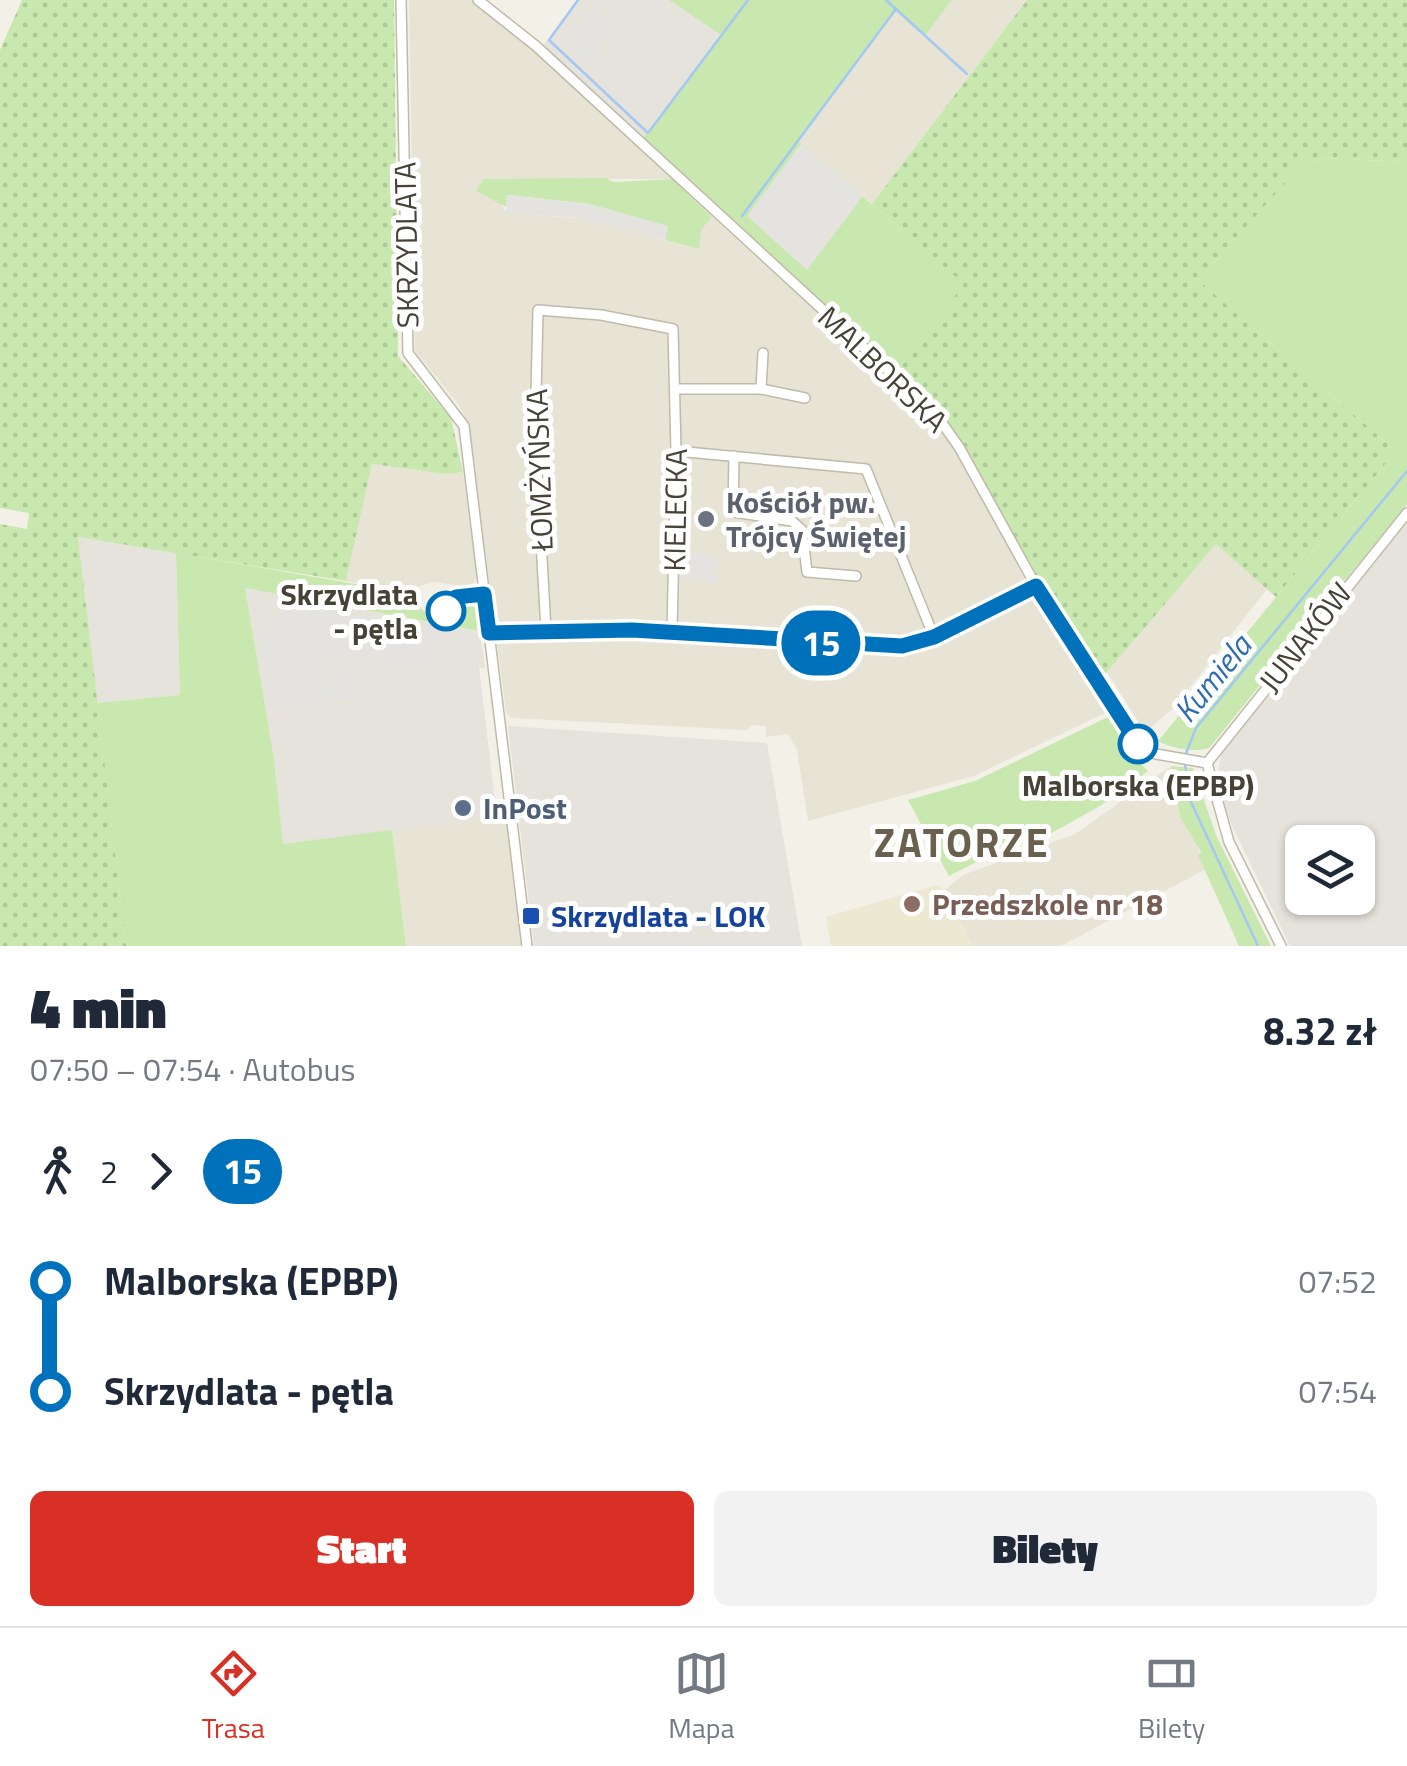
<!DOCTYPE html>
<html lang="pl">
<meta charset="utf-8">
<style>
:root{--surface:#fff;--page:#f2f2f3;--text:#1f2937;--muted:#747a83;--line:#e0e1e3;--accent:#d93025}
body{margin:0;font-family:"Titillium Web",sans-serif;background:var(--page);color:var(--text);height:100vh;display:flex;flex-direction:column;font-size:38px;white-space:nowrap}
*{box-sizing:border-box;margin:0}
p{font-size:32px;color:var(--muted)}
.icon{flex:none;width:55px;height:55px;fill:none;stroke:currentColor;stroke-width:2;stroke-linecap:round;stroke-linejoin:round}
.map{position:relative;height:946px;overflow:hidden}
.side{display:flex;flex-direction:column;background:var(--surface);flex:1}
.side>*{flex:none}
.badge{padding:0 20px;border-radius:32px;font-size:35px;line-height:65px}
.buttons{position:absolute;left:1285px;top:825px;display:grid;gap:20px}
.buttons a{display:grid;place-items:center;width:90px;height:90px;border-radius:15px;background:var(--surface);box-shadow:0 2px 8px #0004;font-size:50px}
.map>.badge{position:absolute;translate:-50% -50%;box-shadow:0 0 0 5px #fff}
.legs{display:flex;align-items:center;gap:15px;height:110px;padding:0 30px;font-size:32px}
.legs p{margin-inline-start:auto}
.headline{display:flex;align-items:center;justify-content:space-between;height:170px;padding:0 30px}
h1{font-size:55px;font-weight:800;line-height:75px}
.action{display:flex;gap:20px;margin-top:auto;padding:20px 30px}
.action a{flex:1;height:115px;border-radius:15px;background:var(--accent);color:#fff;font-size:40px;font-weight:800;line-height:115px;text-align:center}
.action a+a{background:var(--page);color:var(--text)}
ul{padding:0 30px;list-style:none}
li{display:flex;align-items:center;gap:35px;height:110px;font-size:38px}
li i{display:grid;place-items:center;width:15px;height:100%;margin:0 12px;background:currentColor}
li i::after{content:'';width:25px;height:25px;margin:-12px;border:8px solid;border-radius:50%;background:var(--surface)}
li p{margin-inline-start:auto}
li:first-child i{background:linear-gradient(#0000 50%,currentColor 0)}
li:last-child i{background:linear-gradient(currentColor 50%,#0000 0)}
.dock{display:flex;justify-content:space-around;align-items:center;height:140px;border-top:2px solid var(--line);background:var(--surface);font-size:28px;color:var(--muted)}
.dock a{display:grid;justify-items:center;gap:5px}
.dock .active{color:var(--accent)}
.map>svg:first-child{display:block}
.residential{fill:#e7e4d5}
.industrial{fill:#e6e2dc;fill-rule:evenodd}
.education{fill:#ede8d1}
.grass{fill:#c8e8af}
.park{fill:url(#park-dots)}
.parking{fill:#e5e3df}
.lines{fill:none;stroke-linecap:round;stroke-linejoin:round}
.stream{stroke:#a3c8f1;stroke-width:2.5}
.minor-casing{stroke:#bfbaa9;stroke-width:12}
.minor{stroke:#fff;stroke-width:9}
.line-1-casing{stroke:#fff;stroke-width:22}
.line-1{stroke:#0072bc;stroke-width:15}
.worship-dot{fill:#6b7280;stroke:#fff;stroke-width:4}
.stop-1-dot{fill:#fff;stroke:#0072bc;stroke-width:5}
.service-dot{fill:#5c6f8a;stroke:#fff;stroke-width:4}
.education-dot{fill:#8d6e63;stroke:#fff;stroke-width:4}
.transit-dot{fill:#1a4fb4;stroke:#fff;stroke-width:4}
.labels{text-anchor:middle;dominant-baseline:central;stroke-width:10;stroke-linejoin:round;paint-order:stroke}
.street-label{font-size:30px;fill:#474236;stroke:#fff}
.worship-label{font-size:30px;font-weight:bold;fill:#5b616d;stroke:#fff;text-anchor:start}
.stop-label{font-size:30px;font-weight:bold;fill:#474236;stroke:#fff;text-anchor:end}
.service-label{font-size:30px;font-weight:bold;fill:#4e5e75;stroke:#fff;text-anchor:start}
.education-label{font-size:30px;font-weight:bold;fill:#785e54;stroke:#fff;text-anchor:start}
.transit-label{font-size:30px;font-weight:bold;fill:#164399;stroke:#fff;text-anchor:start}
.water-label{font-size:32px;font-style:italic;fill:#2e6cb3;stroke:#fff}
.district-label{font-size:40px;font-weight:bold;letter-spacing:2.5px;fill:#69614d;stroke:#fff}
</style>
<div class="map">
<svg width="1407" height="946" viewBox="0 0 1407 946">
<defs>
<pattern id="park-dots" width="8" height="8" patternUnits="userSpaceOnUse" patternTransform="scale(2.5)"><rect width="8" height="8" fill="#c8e8af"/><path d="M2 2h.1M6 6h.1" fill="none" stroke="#adc897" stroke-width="1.8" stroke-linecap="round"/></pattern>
</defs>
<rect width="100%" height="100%" fill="#f3f1e7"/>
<path class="residential" d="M409 0H472L533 49 672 179H483L507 213 583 219 698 249 701 230 712 217 931 415 949 438 1037 602 1107 712 974 776 808 821 797 750 788 734 766 737V726L752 725 747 730 511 718 506 712 469 425 458 404 415 351Z
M952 0H1027L872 204 797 141 896 9 925 36Z
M372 464 447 474 463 472 477 575 472 587 433 582 402 592 346 581Z
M1216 543 1267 589 1173 709 1145 732 1107 672Z
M1171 766 1180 817 1192 833 1206 869 1061 946H972L945 890 963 875 1075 834Z
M508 817 522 946H406L392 830Z"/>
<path class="industrial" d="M578 0H669L721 35 642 139 543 46Z
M1407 522V946H1290L1229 819 1217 778 1222 752ZM1302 842H1358V898H1302Z
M78 537 176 553 180 695 97 703Z
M245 588 480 632 485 669 479 667 497 818 283 845 274 759Z
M508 726 767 743 802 946H534Z"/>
<path class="education" d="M936 885 945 890 972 946H831L826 917Z"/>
<path class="grass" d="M669 0H952L925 36 895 10 798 141 965 284 897 372 642 139 721 35Z
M1307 158 1310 163 1327 158 1407 162V504L1210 747C1197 754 1170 748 1158 741L1396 451 1198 280Z
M605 178 614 182 672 179 712 217 701 230 699 249 665 240 667 226 589 204 507 195 506 207 476 191 483 179Z
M176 553 402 592 433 619 448 616 464 602 478 607 484 632 245 588 274 759 283 844 392 830 406 946H126L97 703 180 695Z
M1110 716 1125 748 1148 771 1100 806 1030 845 1022 839 949 876 908 800 975 781Z
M1171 766 1193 768 1216 835 1271 946H1239L1198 855 1201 852 1180 817Z"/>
<path class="park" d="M22 0H394L398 356 451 418 463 472 447 474 372 464 346 581 78 537 126 946H0V524L27 529 29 513 0 508V50Z
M1027 0H1407V162L1327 158 1310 163 1307 159 1198 280 1396 451 1276 597 1216 544 1101 679 1040 584 949 425 897 372 964 284 872 204Z"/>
<path class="parking" d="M595 8 617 24 586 65 565 48 572 38 567 34Z
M801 144 863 196 807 270 747 216Z
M507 195 589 204 668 226 665 240 577 218 506 213Z
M678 554 718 555 717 581 677 580Z
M304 606 434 629 438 668 354 658 314 662 322 688 331 686 330 675 353 672 356 697 271 709 258 635 283 609Z"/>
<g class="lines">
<path class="stream" d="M578 0 549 40 648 133 748 0
M886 0 967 74
M742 216 896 9
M1185 756 1196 728 1407 471
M1185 764 1190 800 1258 946"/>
<g class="minor-casing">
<path id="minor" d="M401 0 408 353 464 426 527 946
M478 0 536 46 935 413 959 447 1036 586 1134 739 1156 754 1207 763 1229 842 1281 946
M675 389H761L805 398
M761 389 763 353
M676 451 866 469 934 637
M734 456 733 512 792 521 802 530 807 572 856 576
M546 630 535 435 538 310 601 315 673 329 676 451 672 631
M489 633 632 629 903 646 934 637 1036 586
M1207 763 1407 513"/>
</g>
<use href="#minor" class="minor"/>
</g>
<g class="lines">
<g class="line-1-casing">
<path id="line-1" d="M446 611 456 597 484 594 489 633 632 630 902 646 934 637 1036 586 1138 744"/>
</g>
<use href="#line-1" class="line-1"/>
</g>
<circle class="worship-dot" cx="706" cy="519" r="10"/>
<g class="stop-1-dot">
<circle cx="446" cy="611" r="18"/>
<circle cx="1138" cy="744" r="18"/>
</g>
<circle class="service-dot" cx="463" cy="808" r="10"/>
<circle class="education-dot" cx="912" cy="904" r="10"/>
<rect class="transit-dot" x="521" y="906" width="20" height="20" rx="5"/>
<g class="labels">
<g class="street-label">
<text transform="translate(406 245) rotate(-91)">SKRZYDLATA</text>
<text transform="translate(883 369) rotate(44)">MALBORSKA</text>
<text transform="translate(539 470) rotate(-92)">ŁOMŻYŃSKA</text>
<text transform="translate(675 510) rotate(-89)">KIELECKA</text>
<text transform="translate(1305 637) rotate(-52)">JUNAKÓW</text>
</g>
<g class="worship-label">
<text x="726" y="502">Kościół pw.<tspan x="726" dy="34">Trójcy Świętej</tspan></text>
</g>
<g class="stop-label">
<text x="418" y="594">Skrzydlata<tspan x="418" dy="34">- pętla</tspan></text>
<text x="1138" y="785" text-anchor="middle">Malborska (EPBP)</text>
</g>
<g class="service-label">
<text x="483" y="808">InPost</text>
</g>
<g class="education-label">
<text x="932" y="904">Przedszkole nr 18</text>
</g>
<g class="transit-label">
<text x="551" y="916">Skrzydlata - LOK</text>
</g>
<g class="water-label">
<text transform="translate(1212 678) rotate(-51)">Kumiela</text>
</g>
<g class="district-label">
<text x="962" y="842">ZATORZE</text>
</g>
</g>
</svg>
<div class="buttons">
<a><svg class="icon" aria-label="layers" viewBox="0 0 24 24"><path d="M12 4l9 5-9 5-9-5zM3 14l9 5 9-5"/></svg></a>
</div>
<b class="badge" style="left:821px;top:643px;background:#0072bc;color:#fff">15</b>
</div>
<section class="side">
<div class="headline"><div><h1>4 min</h1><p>07:50 – 07:54 · Autobus</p></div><b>8.32 zł</b></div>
<div class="legs"><svg class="icon" aria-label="walk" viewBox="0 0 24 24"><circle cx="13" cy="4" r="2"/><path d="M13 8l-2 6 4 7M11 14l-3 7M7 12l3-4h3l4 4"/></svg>2<svg class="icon" aria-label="forward" viewBox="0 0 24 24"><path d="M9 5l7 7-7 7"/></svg><b class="badge" style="background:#0072bc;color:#fff">15</b></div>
<ul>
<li><i style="color:#0072bc"></i><b>Malborska (EPBP)</b><p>07:52</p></li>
<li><i style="color:#0072bc"></i><b>Skrzydlata - pętla</b><p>07:54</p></li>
</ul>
<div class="action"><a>Start</a><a>Bilety</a></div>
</section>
<nav class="dock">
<a class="active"><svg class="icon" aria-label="directions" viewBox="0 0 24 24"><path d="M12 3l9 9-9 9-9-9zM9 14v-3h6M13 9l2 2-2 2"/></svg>Trasa</a>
<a><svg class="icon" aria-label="map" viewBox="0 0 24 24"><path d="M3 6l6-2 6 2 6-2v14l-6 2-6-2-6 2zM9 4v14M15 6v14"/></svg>Mapa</a>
<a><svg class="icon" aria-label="tickets" viewBox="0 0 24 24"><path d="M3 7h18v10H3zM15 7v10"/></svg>Bilety</a>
</nav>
